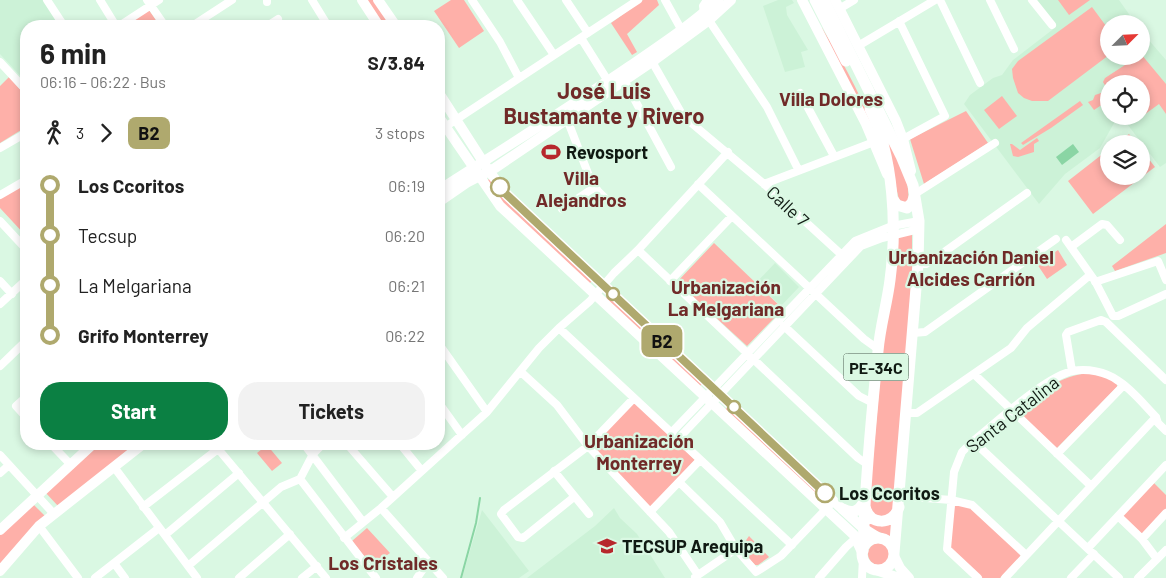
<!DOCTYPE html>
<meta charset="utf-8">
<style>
:root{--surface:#fff;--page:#f2f2f2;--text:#222;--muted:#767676;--accent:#0b8043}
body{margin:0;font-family:Barlow,sans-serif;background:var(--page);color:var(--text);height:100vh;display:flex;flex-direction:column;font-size:19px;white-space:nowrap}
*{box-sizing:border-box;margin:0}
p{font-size:16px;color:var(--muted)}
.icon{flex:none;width:28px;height:28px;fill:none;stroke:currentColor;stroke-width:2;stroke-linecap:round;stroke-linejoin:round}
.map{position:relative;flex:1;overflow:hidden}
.side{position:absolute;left:20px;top:20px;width:425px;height:430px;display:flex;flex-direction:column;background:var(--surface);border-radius:20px;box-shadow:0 2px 8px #0003}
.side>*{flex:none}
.badge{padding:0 10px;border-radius:8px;font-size:18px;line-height:32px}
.needle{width:32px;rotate:66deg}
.tools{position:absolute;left:1100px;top:15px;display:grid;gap:10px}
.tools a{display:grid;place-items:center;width:50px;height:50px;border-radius:50%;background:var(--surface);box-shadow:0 2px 8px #0003;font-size:25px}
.map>.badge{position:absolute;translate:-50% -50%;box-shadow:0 0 0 2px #fff}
.legs{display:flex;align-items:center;gap:8px;height:55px;padding:0 20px;font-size:16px}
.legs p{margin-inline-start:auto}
.headline{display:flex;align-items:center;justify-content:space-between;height:85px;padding:0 20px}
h1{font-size:28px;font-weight:700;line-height:38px}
.cta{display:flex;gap:10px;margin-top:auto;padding:10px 20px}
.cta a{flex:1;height:58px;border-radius:20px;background:var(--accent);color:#fff;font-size:20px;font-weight:700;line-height:58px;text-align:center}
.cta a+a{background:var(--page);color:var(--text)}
ul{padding:0 20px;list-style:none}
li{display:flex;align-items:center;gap:18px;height:50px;font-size:19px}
li i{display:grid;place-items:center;width:8px;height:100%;margin:0 6px;background:currentColor}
li i::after{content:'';width:12px;height:12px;margin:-6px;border:4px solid;border-radius:50%;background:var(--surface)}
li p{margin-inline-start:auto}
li:first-child i{background:linear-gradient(#0000 50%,currentColor 0)}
li:last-child i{background:linear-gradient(currentColor 50%,#0000 0)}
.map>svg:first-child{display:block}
.built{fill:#ccf2d7}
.green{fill:#feb0a9}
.water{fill:#8ad5a4}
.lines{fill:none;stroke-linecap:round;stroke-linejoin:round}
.stream{stroke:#8ad5a4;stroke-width:2}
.minor{stroke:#fff;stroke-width:8}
.major{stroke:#fff;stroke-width:10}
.highway{stroke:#fff;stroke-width:11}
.line-1-casing{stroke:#fff;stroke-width:11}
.line-1{stroke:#afa96e;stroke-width:8}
.stop-1-dot{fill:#fff;stroke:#afa96e;stroke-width:2.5}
.labels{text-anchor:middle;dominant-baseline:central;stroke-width:4.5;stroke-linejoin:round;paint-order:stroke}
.shield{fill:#daf8e3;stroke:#4d5d51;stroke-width:1}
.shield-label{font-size:16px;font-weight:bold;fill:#101a13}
.poi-label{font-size:18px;font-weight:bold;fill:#101a13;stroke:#daf8e3;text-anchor:start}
.street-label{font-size:18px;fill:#101a13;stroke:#daf8e3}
.stop-label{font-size:18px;font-weight:bold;fill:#101a13;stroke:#daf8e3;text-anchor:start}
.neighbourhood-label{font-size:19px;font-weight:bold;fill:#702a28;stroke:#daf8e3}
.district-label{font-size:22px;font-weight:bold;fill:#702a28;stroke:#daf8e3}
</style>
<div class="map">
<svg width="1166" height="578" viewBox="0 0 1166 578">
<rect width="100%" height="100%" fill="#daf8e3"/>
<path class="built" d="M0 0H44L61 26H26V82L0 54Z
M778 0H792L794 3 786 7 787 15 808 50 801 52 805 67 785 72 763 6Z
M1036 0H1119L1136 24H1109V56H1141V31L1166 60V163L1160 167 1121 116H1141V84H1109V116H1118L1100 148 1065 174 1039 204 964 104 970 95 993 78 1002 75 1013 60 1056 27Z
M775 263 799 287 781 306 756 283Z
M614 508 620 518 637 534 665 578H527L595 526Z
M482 510 529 571 519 578H462Z"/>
<path class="green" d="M366 0H375L392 26H384Z
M451 0H464L484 31 459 48 434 11Z
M643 0H657L659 5 627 34 637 52 632 55 611 23Z
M1058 0H1090L1069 15Z
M1092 7 1109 30V55L1048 101H1032L1024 98 1018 93 1013 78 1012 69 1018 61Z
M149 10 160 26H124Z
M822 28C846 66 867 107 881 149L821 29Z
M1141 54 1166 84V114L1159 104 1133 123 1127 116H1141L1143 99 1141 95V84H1109V92L1103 82 1105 78 1125 65 1120 56H1141Z
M9 77 26 96V127L0 143V86Z
M1104 92 1109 100 1094 110 1088 102 1093 100 1095 95Z
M1002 96 1017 116 999 129 984 110Z
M1080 101 1083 105 1051 128 1023 145 1021 143Z
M966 111 988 143 924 184 910 139Z
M1129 134 1137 144H1116Z
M885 138C899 158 911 179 908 204L899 200Z
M1037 138 1039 141 1034 144V152L1018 157 1013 156 1010 144H1012L1020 150Z
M1109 149V176H1141V149L1155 167 1093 214 1068 181Z
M490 178 593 280 589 284 503 204 487 181Z
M26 181V236L0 208V197Z
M1166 224V253L1115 271 1112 266Z
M912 234V257L913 261 895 506 887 517 874 515 869 504 883 346 898 238 901 236Z
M714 243 783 309 747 346 677 282Z
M1058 250 1067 265 1047 279 1037 264Z
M609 295 703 383 699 387 605 299Z
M1088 373 1106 376 1117 384V387L1056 449 1018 411V409C1040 392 1060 376 1088 373Z
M633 401 695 460 650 508 592 445Z
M728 406 821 493 817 497 724 411Z
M97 444H138L58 506 45 492Z
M267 445 282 463 272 471 257 453Z
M1154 483 1166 495V509L1142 535 1122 516Z
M955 503 970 507 1021 554 1020 557 1000 578H982L949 546Z
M33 504 45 516 0 566V533Z
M868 520 893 522 892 537 869 528Z
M367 528 390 553 372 566 352 541Z
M749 536 769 557 758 565H755L740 549Z
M868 554a11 11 0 1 1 22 0a11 11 0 1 1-22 0Z"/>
<path class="water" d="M1073 144 1079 152 1062 165 1056 157Z"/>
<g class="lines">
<path class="stream" d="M461 578 476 523 480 498"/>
<path class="minor" d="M47 0 64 26
M100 0 116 26
M147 0 165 26
M267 0V2
M312 0 328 26
M472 0 500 42 519 78
M517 0 554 55
M566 0 588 33
M665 0 681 29
M707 0 703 6 704 13 767 107 798 169
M940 0 980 83
M990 0 1014 49
M1032 0 1052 25
M839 9 854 0
M899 21 945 116 903 139
M119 26 159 0
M192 26 232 0
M267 26 278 19
M581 38 608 81
M858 46 935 0
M650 58 683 116 764 184 844 257
M0 62 26 90
M624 80 671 167
M800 93 834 156
M567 119 591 181 598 191 610 203
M445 127 638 0
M0 148 26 133
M698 184 864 339 878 349
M764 184 874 142
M915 194 995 143
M0 195 26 180
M562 209 595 187
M0 221 26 249
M1066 240 1095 281 1113 316H1118L1166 294
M1071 247 1102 224 1107 225 1120 240
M638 250 858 458 867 464
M918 264H926L933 260 1027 193
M0 281 12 294
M670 281 732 216
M1095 282 1158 261 1166 280
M0 304 26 280
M784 326 859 396 873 403
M559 328 792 545
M913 333 925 332 1056 239
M439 344 487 412
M0 366 26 341
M1072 371 1066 335 1068 332 1101 320 1106 322 1166 380
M521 372 557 405 588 446 669 532 698 575
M975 375 1090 485
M26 397 16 406 26 417
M439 403 462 435
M906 413H917L1011 348 1027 328 1090 275
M671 433 855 241 892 226 919 221
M678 439 861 246 882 238 919 229
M973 441 1119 578
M51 444 71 465
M214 444 326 578
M304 444 363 522
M347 444 393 497
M400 444 422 471
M1057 454 1124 385
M0 455 54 514
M114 467 197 578
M554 471 589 514
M0 473 9 465
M300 479 376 578
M679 482 720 522 736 549 756 572 781 556 829 506
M900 496 951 500 972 505 1026 555
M574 497 523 538 518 537 501 514 504 510 588 446 634 398
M143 507 218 449
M381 508 443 578
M650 512 700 460
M1118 516 1142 539 1157 559
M39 526 78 578
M165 535 239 473
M344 538 381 508 487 412 539 348 559 328 590 301 614 273 638 250 728 152
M1142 539 1166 513
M1088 548 1166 465
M114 563 125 578
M188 566 281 487 300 479 313 454 323 444
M695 577 736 549
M95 578 159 528
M239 578 290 534
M302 578 317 566
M417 578 428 562
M819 578 846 547 856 538
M862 578 863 558
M978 578 947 549 954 472 962 452 973 441C997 422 1046 376 1073 371 1087 368 1106 372 1117 380 1132 389 1144 405 1156 417L1158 423 1166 431
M1005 578 1156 417
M1071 578 1094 554
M1138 578 1166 550"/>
<path class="major" d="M362 0 379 26
M378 0 396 26
M802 0 866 124 887 174
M835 0 896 121 903 139 911 171
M439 93 489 171 507 195 827 495 863 528 879 538
M439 117 500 206 854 535 862 552
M439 190C503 149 567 109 630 66 660 45 691 25 718 0
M439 202 468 182 495 168 656 59 708 21 731 0
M0 530 93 444
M894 556 900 568 909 578
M876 570 899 578
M0 571 39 526 143 444"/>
<path class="highway" d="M815 0 846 61
M824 0 901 156 913 185 919 221 918 264 894 553
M892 198 897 205 907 208 912 203 915 194
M865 506C869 526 893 526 899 507
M843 509C853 515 861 510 864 500
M862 554a16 16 0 1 1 32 0a16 16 0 1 1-32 0Z
M863 551C865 484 871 418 878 351 880 327 887 304 890 280 897 227 894 157 870 109"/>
</g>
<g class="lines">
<g class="line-1-casing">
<path id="line-1" d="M500 187 507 195 825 493"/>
</g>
<use href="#line-1" class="line-1"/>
</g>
<defs>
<g id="stadium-bare" transform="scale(1.5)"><path d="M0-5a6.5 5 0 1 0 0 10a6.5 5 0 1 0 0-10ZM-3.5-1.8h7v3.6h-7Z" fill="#b7272c" stroke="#daf8e3" stroke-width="2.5" paint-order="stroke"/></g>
<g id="university-bare" transform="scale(1.5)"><path d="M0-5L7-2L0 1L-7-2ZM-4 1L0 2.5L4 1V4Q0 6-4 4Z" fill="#b7272c" stroke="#daf8e3" stroke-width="2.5" paint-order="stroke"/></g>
</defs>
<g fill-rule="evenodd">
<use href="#stadium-bare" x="551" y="152"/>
<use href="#university-bare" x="607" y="546"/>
</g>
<g class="stop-1-dot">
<circle cx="500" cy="187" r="9"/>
<circle cx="613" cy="294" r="6"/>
<circle cx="734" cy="407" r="6"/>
<circle cx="825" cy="493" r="9"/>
</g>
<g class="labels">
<rect class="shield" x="843.5" y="353.5" width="65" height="27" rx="4"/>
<g class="shield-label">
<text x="876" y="367">PE-34C</text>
</g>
<g class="poi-label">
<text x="566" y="152">Revosport</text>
<text x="622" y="546">TECSUP Arequipa</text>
</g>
<g class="street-label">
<text transform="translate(788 206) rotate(43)">Calle 7</text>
<text transform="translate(1012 414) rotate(-38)">Santa Catalina</text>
</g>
<g class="stop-label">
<text x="839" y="493">Los Ccoritos</text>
</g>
<g class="neighbourhood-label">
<text x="831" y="98">Villa Dolores</text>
<text x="581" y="177">Villa<tspan x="581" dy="22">Alejandros</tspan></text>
<text x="971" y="256">Urbanización Daniel<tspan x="971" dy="22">Alcides Carrión</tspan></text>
<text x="726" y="286">Urbanización<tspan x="726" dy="22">La Melgariana</tspan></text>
<text x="639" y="440">Urbanización<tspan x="639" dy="22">Monterrey</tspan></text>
<text x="383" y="562">Los Cristales</text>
</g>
<g class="district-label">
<text x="604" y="90">José Luis<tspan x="604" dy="25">Bustamante y Rivero</tspan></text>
</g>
</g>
</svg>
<div class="tools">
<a><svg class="needle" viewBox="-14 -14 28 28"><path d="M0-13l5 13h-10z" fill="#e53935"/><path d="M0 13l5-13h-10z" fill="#767676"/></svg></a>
<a><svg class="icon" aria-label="locate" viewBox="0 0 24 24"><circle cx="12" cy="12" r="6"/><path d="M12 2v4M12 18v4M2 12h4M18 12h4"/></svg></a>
<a><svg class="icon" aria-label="layers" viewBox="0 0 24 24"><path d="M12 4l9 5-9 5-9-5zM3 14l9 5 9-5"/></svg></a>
</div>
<b class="badge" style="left:662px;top:341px;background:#afa96e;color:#111">B2</b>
<section class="side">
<div class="headline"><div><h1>6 min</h1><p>06:16 – 06:22 · Bus</p></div><b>S/3.84</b></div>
<div class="legs"><svg class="icon" aria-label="walk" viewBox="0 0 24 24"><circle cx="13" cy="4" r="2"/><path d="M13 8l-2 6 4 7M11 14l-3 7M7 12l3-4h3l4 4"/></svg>3<svg class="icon" aria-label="forward" viewBox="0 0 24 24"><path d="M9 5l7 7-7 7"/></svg><b class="badge" style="background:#afa96e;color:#111">B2</b><p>3 stops</p></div>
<ul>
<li><i style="color:#afa96e"></i><b>Los Ccoritos</b><p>06:19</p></li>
<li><i style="color:#afa96e"></i><span>Tecsup</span><p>06:20</p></li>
<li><i style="color:#afa96e"></i><span>La Melgariana</span><p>06:21</p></li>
<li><i style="color:#afa96e"></i><b>Grifo Monterrey</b><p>06:22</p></li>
</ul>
<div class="cta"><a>Start</a><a>Tickets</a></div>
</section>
</div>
